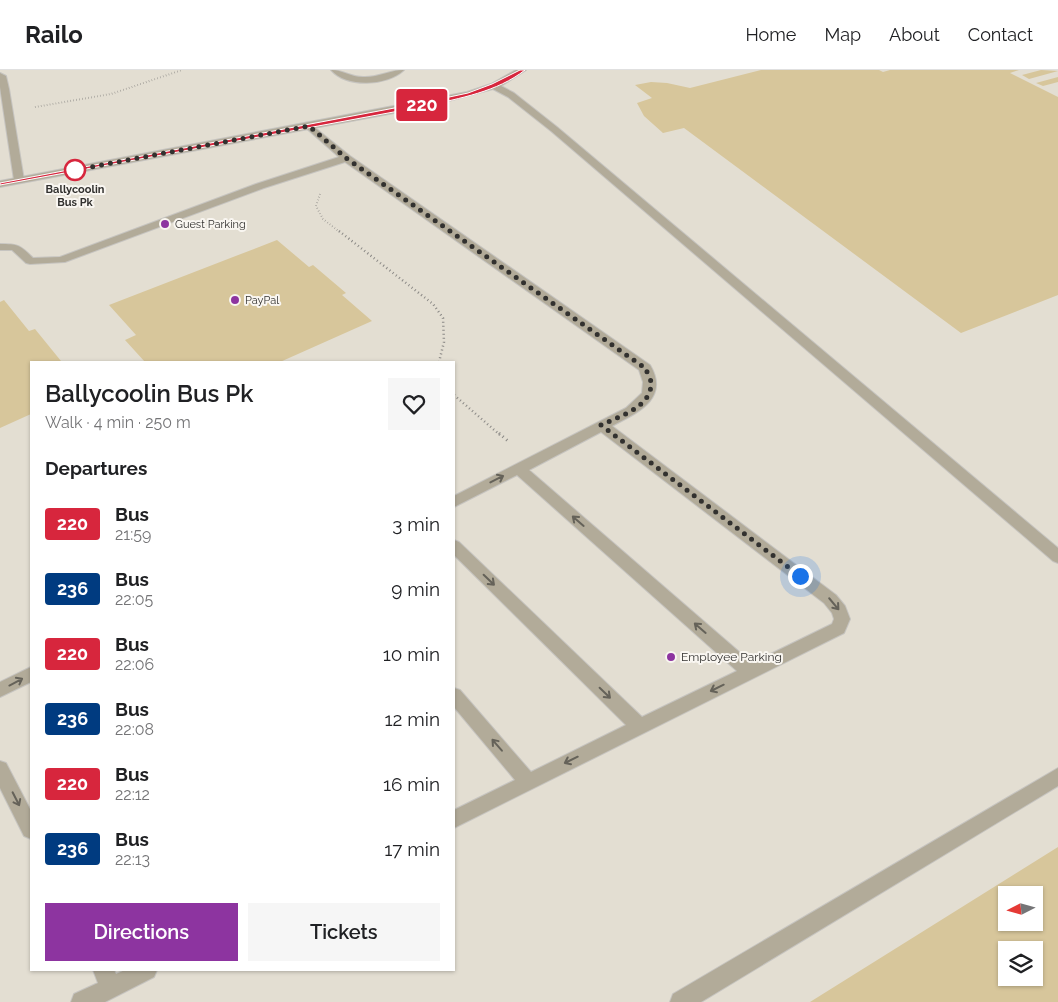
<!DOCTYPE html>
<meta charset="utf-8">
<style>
:root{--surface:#fff;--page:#f6f6f6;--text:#202124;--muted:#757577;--line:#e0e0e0;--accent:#8d34a0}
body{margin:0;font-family:Raleway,sans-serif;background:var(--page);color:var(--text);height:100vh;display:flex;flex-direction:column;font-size:19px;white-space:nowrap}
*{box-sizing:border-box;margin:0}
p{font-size:16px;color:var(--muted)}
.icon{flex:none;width:28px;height:28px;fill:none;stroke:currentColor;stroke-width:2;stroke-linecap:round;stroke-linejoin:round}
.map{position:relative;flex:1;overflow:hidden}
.side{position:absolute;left:30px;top:291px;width:425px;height:610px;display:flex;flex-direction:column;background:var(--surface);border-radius:0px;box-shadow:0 1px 4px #0004}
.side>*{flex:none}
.badge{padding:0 10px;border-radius:4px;font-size:18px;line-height:32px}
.needle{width:32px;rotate:264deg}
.fabs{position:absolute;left:998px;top:816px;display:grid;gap:10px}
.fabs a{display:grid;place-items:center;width:45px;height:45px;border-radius:0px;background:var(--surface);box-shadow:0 1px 4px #0004;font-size:25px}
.you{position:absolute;width:25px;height:25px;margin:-12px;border:4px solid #fff;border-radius:50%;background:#1a73e8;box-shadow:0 0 0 8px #1a73e833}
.map>.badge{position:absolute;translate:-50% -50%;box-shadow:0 0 0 2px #fff}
h2{padding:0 15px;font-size:19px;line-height:45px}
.round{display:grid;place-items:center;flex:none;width:52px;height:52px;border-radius:0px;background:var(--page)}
.head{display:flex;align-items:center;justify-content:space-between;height:85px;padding:0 15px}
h1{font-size:24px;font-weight:600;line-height:38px}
.cta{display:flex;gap:10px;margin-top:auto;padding:10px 15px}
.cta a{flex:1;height:58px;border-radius:0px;background:var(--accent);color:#fff;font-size:20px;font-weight:600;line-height:58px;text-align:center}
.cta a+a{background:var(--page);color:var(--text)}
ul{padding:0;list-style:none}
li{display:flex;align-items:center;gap:15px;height:65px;padding:0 15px}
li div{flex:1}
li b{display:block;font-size:19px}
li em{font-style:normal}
li .badge{min-width:55px;font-weight:700;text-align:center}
header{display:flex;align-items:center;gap:30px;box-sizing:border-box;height:70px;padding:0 25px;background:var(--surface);border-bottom:1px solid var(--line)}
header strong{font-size:24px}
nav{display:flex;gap:28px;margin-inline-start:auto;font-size:18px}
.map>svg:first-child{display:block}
.built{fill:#e3ded2;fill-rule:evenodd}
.building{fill:#d7c69b;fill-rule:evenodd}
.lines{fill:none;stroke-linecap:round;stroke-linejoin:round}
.lane-casing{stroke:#c6c4c0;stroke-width:2}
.street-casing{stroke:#c6c4c0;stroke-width:2}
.path-far2{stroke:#8b8986;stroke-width:2;stroke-dasharray:0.5 2.5;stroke-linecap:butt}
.path-far1{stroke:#8b8986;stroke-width:2.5;stroke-dasharray:1 3;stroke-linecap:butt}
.path{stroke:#8b8986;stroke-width:3;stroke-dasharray:1 4;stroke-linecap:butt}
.lane{fill:#b2ab99;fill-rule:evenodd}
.street{fill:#b2ab99;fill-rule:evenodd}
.oneway{stroke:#656259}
.line{fill:#d7263d;stroke:#fff}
.walk{stroke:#32312f;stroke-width:5;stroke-dasharray:0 9}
.stop-dot{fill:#fff;stroke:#d7263d;stroke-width:2.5}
.poi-dot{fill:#8d34a0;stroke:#f9f6f1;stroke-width:2}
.labels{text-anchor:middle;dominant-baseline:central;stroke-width:4;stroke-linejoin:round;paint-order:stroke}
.far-stop-label{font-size:11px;font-weight:bold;fill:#32312f;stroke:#f9f6f1}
.far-poi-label{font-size:11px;fill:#32312f;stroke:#f9f6f1;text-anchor:start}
.poi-label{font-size:12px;fill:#32312f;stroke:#f9f6f1;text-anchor:start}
</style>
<header>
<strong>Railo</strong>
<nav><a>Home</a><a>Map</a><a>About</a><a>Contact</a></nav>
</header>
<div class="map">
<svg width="1058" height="932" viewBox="0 0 1058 932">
<rect width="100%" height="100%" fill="#ebe9e4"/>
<path class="built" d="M0 0H1058V932H0ZM31 292H454V900H31ZM1006 825H1034V852H1006ZM1006 880H1034V908H1006Z"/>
<path class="building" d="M761 0H879L883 2 890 0H1019L1010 3 1058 27V225L961 263 684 58 663 63 644 46 637 33 652 28 635 15 651 12 667 13 690 18Z
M1041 0 1058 1 1029 9 1022 5Z
M1058 7V12L1043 16 1036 13Z
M277 170 309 197 313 195 346 223 342 225 372 251 280 292H145L125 270 136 265 109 235Z
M4 230 29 261 35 259 61 291 57 292H31V344L0 358V232Z
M1058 777V932H810ZM1006 825H1034V852H1006ZM1006 880H1034V908H1006Z"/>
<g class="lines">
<g class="lane-casing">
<path id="lane" d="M331 0C343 0 352 8 365 7 379 7 391 0 404 0 387 16 347 18 331 0Z
M0 3 6 6 9 19 24 110 19 113 14 110 0 17Z
M309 53 350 86 650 295C670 329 637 343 612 356L836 525 845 536 850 549 844 563 454 758V740L515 710 454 637V618L460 620 531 702 626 655 454 485V470L459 472 642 647 737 601 517 405 454 437V426L626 338 642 323 643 312 639 300 345 92 264 118 65 192 30 194 26 193 12 180H0V174C18 174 20 175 33 188L60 187 256 114 339 87 306 58 304 56ZM601 362 824 533 832 543 834 549 832 554 752 593 529 400Z
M31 597V612L0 627V612Z
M0 691 6 693 31 741V769L24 766 0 718Z
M1058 698V716L701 932H670L673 924Z
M93 900H114L116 904 125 900H157L154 907 105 932H71L74 924 98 913Z"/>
</g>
<g class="street-casing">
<path id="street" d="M516 0H526L501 16 514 23 557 57 1058 478V493L1053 491 551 61 508 27 493 19 426 37 0 117V111L467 22 491 14Z"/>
</g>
<path class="path-far2" d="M35 37 111 24 182 0
M320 124 316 136 323 149 341 163"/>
<path class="path-far1" d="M339 161 433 234 443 248 444 272 439 292
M454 325 500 365"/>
<path class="path" d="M499 363 510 373"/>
<use href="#lane" class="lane"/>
<use href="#street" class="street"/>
</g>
<defs><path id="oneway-shaft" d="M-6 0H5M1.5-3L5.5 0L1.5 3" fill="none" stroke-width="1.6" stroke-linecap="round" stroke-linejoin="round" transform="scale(1.25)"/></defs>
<g class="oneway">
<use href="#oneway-shaft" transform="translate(497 409) rotate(-27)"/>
<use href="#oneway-shaft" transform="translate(578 451) rotate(-139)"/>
<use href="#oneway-shaft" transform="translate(489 510) rotate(44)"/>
<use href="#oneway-shaft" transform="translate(834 534) rotate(50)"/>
<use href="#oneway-shaft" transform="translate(700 558) rotate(-139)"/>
<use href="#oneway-shaft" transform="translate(16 612) rotate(-28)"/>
<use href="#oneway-shaft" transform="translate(717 618) rotate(154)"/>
<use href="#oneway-shaft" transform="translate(605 623) rotate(44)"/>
<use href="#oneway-shaft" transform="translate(497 675) rotate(-131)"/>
<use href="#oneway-shaft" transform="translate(571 690) rotate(154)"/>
<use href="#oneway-shaft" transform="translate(16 729) rotate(63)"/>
</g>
<path class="line" d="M520 0H525C497 22 460 28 426 36L0 115V113L426 32 468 23 492 14Z"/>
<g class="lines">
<path class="walk" d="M75 100 309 56 346 88 645 298C647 302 651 309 651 313 652 337 618 347 601 355L800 506"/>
</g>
<circle class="stop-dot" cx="75" cy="100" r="10"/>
<g class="poi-dot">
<circle cx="165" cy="154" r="5"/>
<circle cx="235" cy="230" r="5"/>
<circle cx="671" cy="587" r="5"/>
</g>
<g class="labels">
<g class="far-stop-label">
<text x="75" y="119">Ballycoolin<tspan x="75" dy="13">Bus Pk</tspan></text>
</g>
<g class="far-poi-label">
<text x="175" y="154">Guest Parking</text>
<text x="245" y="230">PayPal</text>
</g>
<g class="poi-label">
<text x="681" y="587">Employee Parking</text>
</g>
</g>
</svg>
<div class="fabs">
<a><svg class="needle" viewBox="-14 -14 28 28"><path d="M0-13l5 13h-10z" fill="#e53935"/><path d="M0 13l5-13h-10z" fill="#757577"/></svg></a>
<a><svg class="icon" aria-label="layers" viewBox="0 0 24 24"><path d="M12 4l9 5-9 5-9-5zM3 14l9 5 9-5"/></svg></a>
</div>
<div class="you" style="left:800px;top:506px"></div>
<b class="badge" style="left:422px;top:35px;background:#d7263d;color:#fff">220</b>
<section class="side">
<div class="head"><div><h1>Ballycoolin Bus Pk</h1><p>Walk · 4 min · 250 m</p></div><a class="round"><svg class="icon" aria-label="heart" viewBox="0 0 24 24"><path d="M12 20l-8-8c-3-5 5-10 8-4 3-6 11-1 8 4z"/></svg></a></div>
<h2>Departures</h2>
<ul>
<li><span class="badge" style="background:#d7263d;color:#fff">220</span><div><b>Bus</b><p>21:59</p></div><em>3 min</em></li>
<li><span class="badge" style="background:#003b80;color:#fff">236</span><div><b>Bus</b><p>22:05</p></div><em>9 min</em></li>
<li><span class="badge" style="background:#d7263d;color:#fff">220</span><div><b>Bus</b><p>22:06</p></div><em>10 min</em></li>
<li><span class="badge" style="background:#003b80;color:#fff">236</span><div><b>Bus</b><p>22:08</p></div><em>12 min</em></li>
<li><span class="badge" style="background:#d7263d;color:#fff">220</span><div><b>Bus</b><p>22:12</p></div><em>16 min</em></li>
<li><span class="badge" style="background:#003b80;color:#fff">236</span><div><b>Bus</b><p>22:13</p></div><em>17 min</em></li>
</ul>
<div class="cta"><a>Directions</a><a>Tickets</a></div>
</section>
</div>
